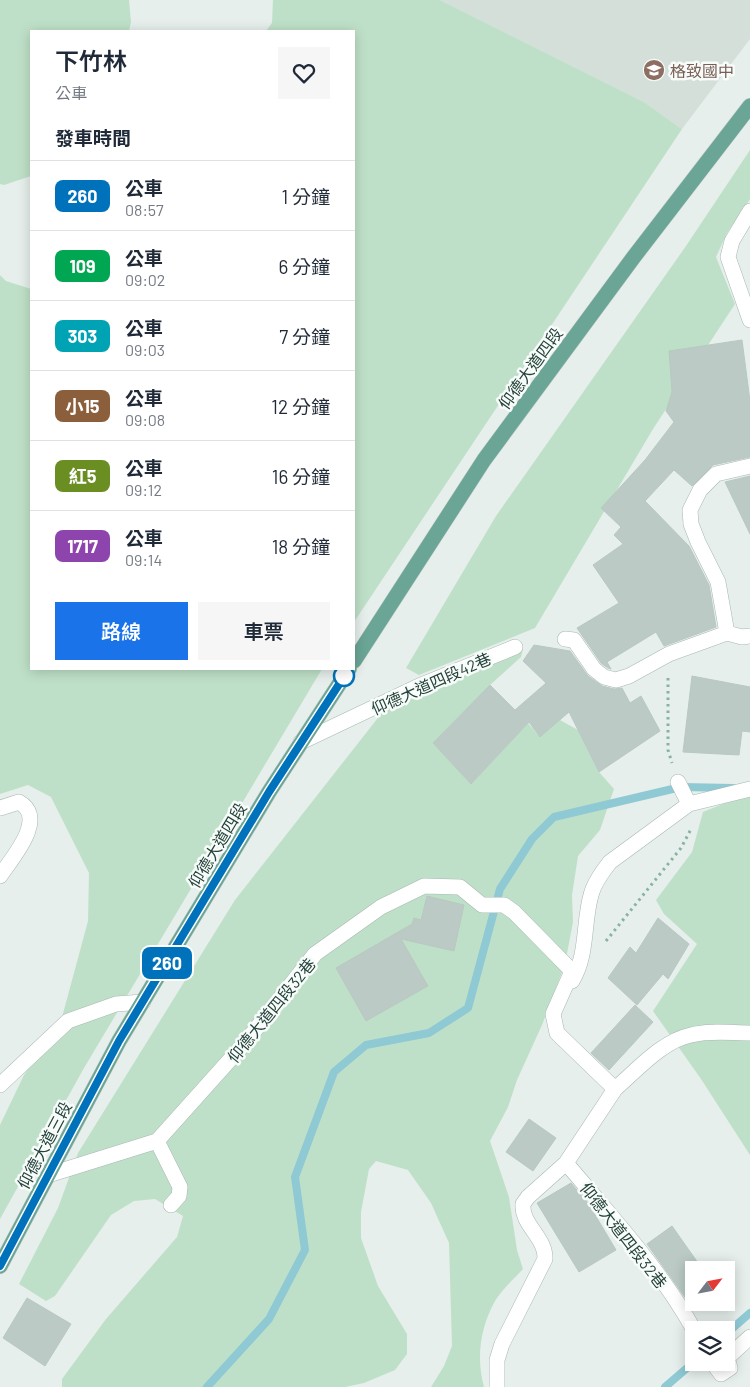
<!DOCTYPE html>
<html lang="zh-TW">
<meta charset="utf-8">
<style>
:root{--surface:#fff;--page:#f6f6f7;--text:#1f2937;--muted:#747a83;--line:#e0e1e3;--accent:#1a73e8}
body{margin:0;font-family:Barlow,"Noto Sans TC",sans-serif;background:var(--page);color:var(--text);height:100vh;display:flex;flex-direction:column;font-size:19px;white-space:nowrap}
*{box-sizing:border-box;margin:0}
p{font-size:16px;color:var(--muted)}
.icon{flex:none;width:28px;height:28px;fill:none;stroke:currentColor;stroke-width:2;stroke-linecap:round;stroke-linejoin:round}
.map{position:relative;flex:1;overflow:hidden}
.drawer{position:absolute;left:30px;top:30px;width:325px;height:640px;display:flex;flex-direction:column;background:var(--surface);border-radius:0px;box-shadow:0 2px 12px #0003}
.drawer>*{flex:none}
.badge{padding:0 10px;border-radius:8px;font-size:18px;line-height:32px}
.needle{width:32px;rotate:58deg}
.buttons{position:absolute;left:685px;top:1261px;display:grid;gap:10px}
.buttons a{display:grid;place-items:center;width:50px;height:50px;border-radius:0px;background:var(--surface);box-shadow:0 2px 12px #0003;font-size:25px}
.map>.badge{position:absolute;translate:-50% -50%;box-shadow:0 0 0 2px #fff}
h2{padding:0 25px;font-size:19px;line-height:45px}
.round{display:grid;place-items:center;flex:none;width:52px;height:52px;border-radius:0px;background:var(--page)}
.headline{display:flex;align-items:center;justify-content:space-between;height:85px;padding:0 25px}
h1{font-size:24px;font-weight:600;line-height:38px}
.action{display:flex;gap:10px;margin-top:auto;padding:10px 25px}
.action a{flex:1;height:58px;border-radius:0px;background:var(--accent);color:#fff;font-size:20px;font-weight:600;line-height:58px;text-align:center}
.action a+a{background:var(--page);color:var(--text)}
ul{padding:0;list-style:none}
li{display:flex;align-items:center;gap:15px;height:70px;padding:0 25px;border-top:1px solid var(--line)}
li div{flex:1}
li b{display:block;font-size:19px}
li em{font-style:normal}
li .badge{min-width:55px;font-weight:700;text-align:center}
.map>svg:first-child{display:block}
.built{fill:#d4dfda}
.green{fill:#bfe0c8}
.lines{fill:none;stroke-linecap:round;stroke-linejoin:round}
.stream{stroke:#8ec9d4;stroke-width:8}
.building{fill:#bbcac4;stroke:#b8c9c2}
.minor-casing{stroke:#a8b8b2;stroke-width:16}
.major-casing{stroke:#c2cac8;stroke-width:16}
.path{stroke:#86b3a5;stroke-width:3;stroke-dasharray:2.5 4;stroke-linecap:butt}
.minor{stroke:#fff;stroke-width:15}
.major{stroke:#6aa596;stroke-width:15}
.line-casing{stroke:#fff;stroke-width:11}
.line{stroke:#0072bc;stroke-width:8}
.stop-dot{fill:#fff;stroke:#0072bc;stroke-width:2.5}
.labels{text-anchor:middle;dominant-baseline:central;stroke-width:5;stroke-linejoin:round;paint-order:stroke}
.education-label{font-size:16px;fill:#785e54;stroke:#f7fbf9;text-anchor:start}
.street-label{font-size:16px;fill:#24423a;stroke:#f7fbf9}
</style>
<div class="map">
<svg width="750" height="1387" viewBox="0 0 750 1387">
<rect width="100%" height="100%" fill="#e6efeb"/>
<path class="built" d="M440 0H750V39L682 129 644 102Z"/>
<path class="green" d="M0 0H129L131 22 129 31H31V176L4 185 0 184Z
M273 0H440L644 102 682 129 354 622V31H266L272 23Z
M750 150V199L727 233 716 257 735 304 653 429 535 628 419 675 406 668 496 516 686 246Z
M0 275 6 281 31 289V669H322L84 1068 0 1219V1125L24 1075 61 1021 88 921 89 873 51 797 28 785 0 794Z
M523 649 521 657 490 685 433 743 471 784 528 723 540 737 560 720 578 730 599 772 614 789 600 830 578 856 572 895 573 922 565 964 542 1025 517 1080 508 1107 490 1141 509 1197 517 1250 523 1269C514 1279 502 1289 495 1301 480 1328 476 1358 484 1387H431L444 1366 452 1346 449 1243 431 1203 408 1170 376 1161 369 1169 361 1212V1238L378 1286 407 1334V1354L395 1370 364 1383 345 1387H62V1379L106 1319 177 1237 183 1216 155 1199 134 1201 111 1215 55 1296 46 1301 19 1284 58 1208 78 1153 235 900 388 705 516 650Z
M750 793V1155L701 1079 653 1011 697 944 664 914 656 900 692 852 703 812Z"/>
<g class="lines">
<path class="stream" d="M726 1334 750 1313
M207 1387 269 1319 305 1250 295 1177 334 1072 366 1045 429 1033 468 1008 500 889 532 839 554 817 681 787 733 788
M665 1387 694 1362"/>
</g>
<path class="building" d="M742 340 750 401V457L713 465 692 486 674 470 645 501 689 546 709 585 716 627 664 646 656 632 607 662 611 669 608 668 601 663 577 628 619 603 593 565 623 544 614 535 621 527 601 508 645 460 674 422 666 411 672 392 669 351Z
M750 476V534L725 482Z
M534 645 570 651 588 676 602 686 614 689 622 688 630 703 641 696 660 731 599 772 569 712 540 737 529 722 471 784 433 743 490 685 515 710 546 683 523 661Z
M692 676 750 687V732L742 731 739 755 683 752Z
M427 896 464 905 454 951 401 939 428 986 366 1021 336 968 412 924 414 918 421 920Z
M658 918 689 944 668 979 663 974 637 1005 608 978 630 947 636 953Z
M635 1005 653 1022 609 1070 591 1053Z
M529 1119 556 1138 533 1171 506 1152Z
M571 1183 588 1203 616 1250 579 1272 537 1203Z
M672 1226 703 1270H694V1296L687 1300 647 1244Z
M27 1298 71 1324 45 1366 3 1338Z"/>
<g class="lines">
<g class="minor-casing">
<path id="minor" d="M750 211 732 241 728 257 750 320
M750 466 716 474 700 490 690 510 691 524 698 542 718 582 727 633 742 637 750 636
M565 639 574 640 594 669 604 677 616 680 629 676 669 654 727 633
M301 742 419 686 515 647
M678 782 689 804 750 789
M0 808 19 802C48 818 12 858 0 876
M572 981C588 955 583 923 591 895 594 883 602 872 610 862L689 804
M0 1085 68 1021 116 1004 143 1002
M615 1089C637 1070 662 1041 691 1035 710 1030 731 1033 750 1033
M157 1141 180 1187 179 1196 171 1205
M48 1175 157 1141 244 1044 315 954 381 907 424 886 460 887 482 905H504L514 912 572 971 553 1014 557 1033 615 1089 566 1163C611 1216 660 1269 694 1330
M712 1362 721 1374 730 1368 727 1358 750 1337
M497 1387V1360L502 1344 545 1259C546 1237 521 1225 523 1204L528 1197 566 1163"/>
</g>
<g class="major-casing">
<path id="major" d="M354 661 484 460 633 258 750 106
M0 1266 119 1041 269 792 349 669"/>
</g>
<path class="path" d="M668 678V750L672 763
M606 941 681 848 691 829"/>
<use href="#minor" class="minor"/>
<use href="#major" class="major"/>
</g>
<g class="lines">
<g class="line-casing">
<path id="line" d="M0 1266 119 1041 269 792 349 669"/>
</g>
<use href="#line" class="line"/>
</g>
<defs>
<g id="school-disc" transform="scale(1.125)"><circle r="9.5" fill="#8d6e63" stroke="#f7fbf9"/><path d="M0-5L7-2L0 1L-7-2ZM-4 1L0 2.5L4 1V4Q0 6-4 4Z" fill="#fff"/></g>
</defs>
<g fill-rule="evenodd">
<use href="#school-disc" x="654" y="70"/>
</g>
<circle class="stop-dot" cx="344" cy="676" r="10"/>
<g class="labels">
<g class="education-label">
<text x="670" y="70">格致國中</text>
</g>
<g class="street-label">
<text transform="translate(530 368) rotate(-54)">仰德大道四段</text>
<text transform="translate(431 683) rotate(-24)">仰德大道四段42巷</text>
<text transform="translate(217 845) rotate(-59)">仰德大道四段</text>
<text transform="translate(271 1010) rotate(-51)">仰德大道四段32巷</text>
<text transform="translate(44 1145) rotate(-62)">仰德大道三段</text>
<text transform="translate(624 1235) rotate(52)">仰德大道四段32巷</text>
</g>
</g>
</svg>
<div class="buttons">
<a><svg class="needle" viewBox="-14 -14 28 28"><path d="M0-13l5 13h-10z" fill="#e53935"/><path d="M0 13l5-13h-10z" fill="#747a83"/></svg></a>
<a><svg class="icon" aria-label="layers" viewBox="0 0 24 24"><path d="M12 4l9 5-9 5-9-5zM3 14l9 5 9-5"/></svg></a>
</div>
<b class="badge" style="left:167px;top:963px;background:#0072bc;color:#fff">260</b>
<section class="drawer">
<div class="headline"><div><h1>下竹林</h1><p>公車</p></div><a class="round"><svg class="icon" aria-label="heart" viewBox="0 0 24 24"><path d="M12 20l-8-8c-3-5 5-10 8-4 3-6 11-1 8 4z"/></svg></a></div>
<h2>發車時間</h2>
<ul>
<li><span class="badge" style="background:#0072bc;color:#fff">260</span><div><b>公車</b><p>08:57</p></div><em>1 分鐘</em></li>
<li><span class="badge" style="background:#00a651;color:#fff">109</span><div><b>公車</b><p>09:02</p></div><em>6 分鐘</em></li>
<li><span class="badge" style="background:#00a3b4;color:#fff">303</span><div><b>公車</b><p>09:03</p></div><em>7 分鐘</em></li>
<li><span class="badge" style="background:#8b5e3c;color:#fff">小15</span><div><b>公車</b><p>09:08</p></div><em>12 分鐘</em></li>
<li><span class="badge" style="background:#6b8e23;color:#fff">紅5</span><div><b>公車</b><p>09:12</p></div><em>16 分鐘</em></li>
<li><span class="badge" style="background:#8e44ad;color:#fff">1717</span><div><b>公車</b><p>09:14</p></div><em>18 分鐘</em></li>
</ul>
<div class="action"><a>路線</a><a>車票</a></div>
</section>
</div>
